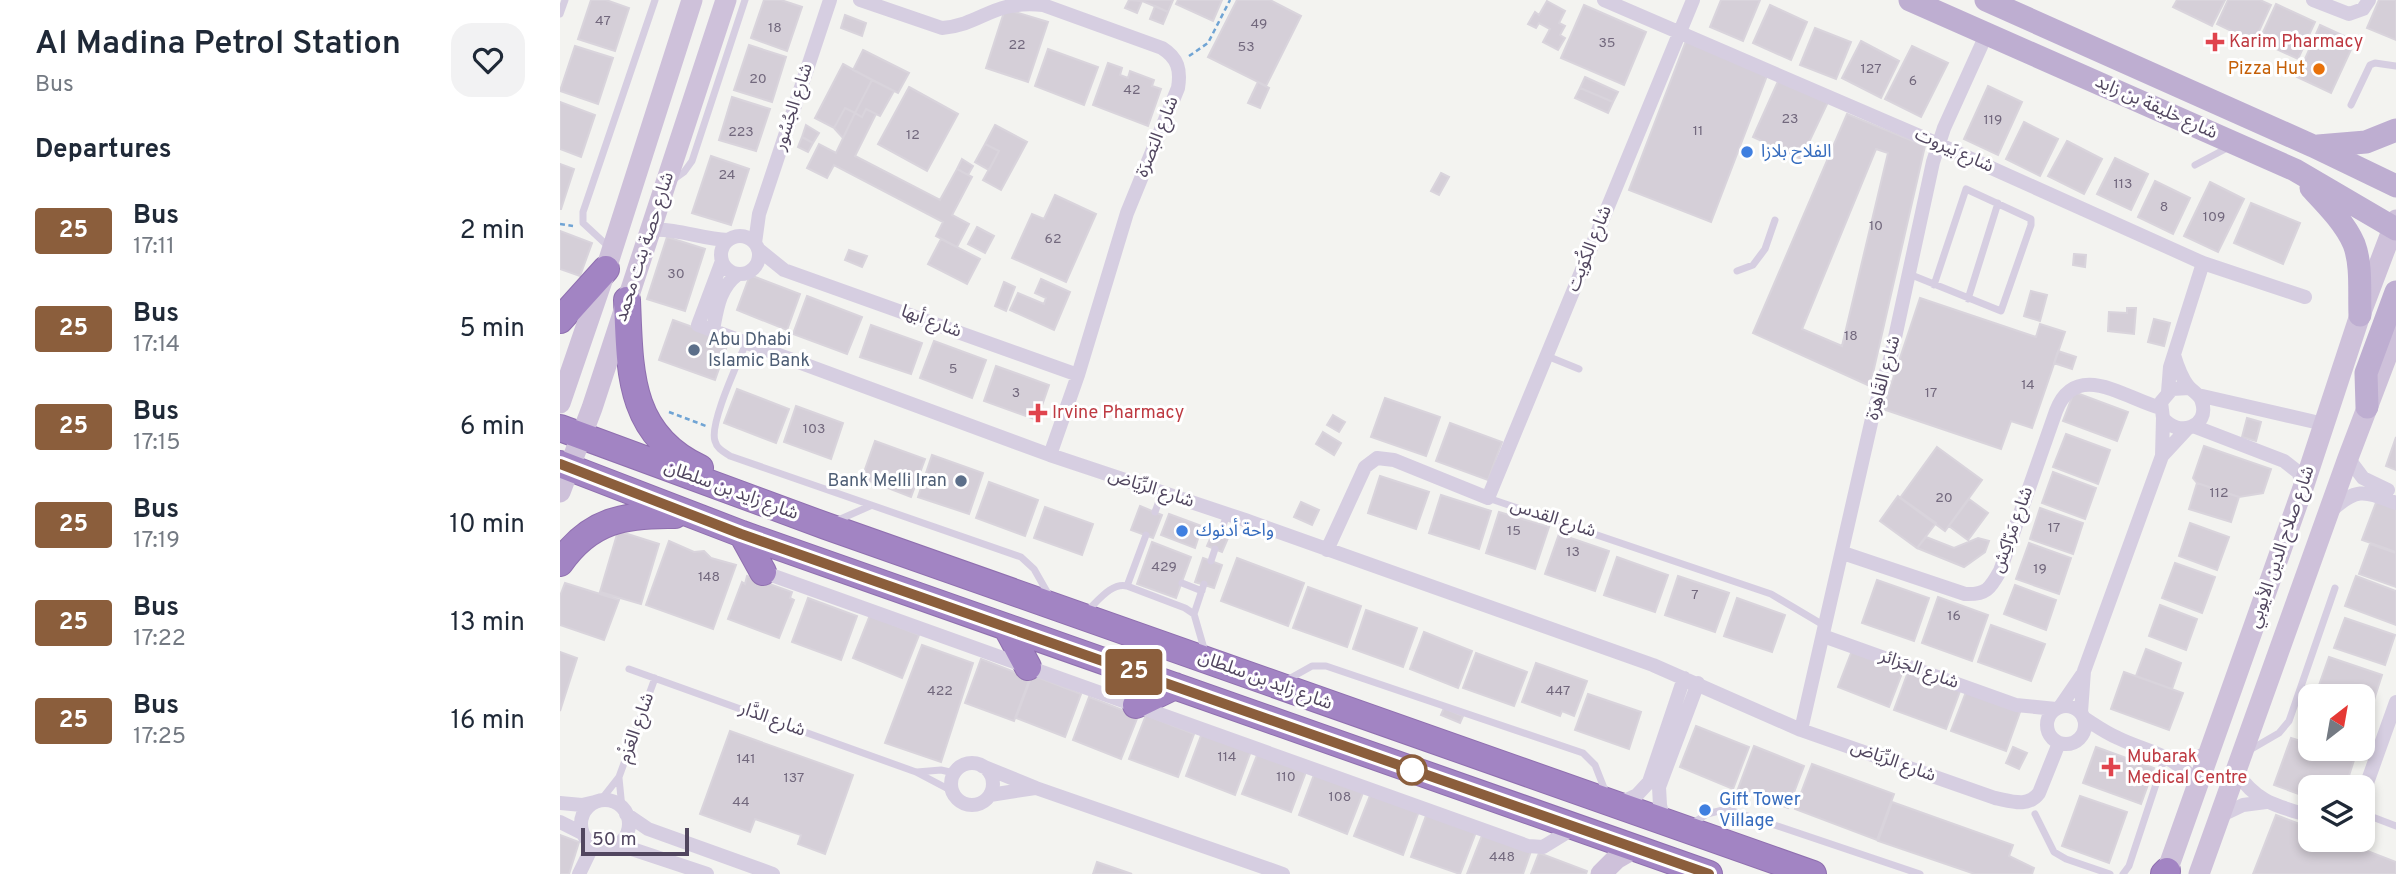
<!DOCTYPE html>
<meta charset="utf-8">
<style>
:root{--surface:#fff;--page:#f2f2f3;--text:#1f2937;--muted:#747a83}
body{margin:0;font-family:Overpass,"Noto Sans Arabic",sans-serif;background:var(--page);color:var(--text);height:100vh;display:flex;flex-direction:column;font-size:26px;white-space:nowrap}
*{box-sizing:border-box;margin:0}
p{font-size:23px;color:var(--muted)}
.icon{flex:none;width:38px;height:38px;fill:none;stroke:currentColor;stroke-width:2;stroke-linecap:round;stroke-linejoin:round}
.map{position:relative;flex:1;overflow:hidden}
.sheet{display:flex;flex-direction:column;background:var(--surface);width:560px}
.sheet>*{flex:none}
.badge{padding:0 14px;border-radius:5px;font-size:24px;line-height:46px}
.needle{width:46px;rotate:31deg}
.buttons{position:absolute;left:1738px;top:684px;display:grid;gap:14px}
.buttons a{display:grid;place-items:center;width:77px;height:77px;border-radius:14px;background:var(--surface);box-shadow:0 4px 10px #0003;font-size:35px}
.scale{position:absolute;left:21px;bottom:18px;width:108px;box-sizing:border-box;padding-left:7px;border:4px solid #51465f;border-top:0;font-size:19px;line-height:24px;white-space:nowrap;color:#51465f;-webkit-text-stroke:5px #fff;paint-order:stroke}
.map>.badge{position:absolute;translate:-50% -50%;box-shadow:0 0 0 4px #fff}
h2{padding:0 35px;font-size:26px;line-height:63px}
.round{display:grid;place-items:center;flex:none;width:74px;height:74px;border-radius:21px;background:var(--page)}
.overview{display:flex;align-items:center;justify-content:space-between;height:119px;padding:0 35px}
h1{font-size:33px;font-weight:600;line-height:52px}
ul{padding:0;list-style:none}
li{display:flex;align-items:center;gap:21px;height:98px;padding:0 35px}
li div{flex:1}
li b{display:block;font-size:26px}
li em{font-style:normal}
li .badge{min-width:77px;font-weight:700;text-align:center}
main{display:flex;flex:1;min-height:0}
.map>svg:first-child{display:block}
.building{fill:#d5cfd8;stroke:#d9d4dc;stroke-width:2;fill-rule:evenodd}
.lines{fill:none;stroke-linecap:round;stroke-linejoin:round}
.highway-casing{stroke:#8f6faf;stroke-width:28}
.path{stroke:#70a4d4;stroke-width:2.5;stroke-dasharray:5 3.5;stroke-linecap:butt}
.lane{stroke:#d6cee1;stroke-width:7}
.street{stroke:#d6cee1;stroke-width:14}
.secondary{stroke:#cec1da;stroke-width:21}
.primary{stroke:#beaed1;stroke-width:23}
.highway{stroke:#a284c3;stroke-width:26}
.line-casing{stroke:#fff;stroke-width:16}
.line{stroke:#8b5e3c;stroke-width:10}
.health-dot{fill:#e0444e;stroke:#fff;stroke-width:2.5}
.food-dot{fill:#e8710a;stroke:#fff;stroke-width:2.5}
.shop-dot{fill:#3f7fe0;stroke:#fff;stroke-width:2.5}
.service-dot{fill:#5c6f8a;stroke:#fff;stroke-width:2.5}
.stop-dot{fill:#fff;stroke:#8b5e3c;stroke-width:3.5}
.labels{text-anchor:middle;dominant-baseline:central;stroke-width:6;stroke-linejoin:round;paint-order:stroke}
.number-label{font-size:14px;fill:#72687d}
.health-label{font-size:18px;fill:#be3a42;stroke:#fff;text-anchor:start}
.food-label{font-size:18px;fill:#c56008;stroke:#fff;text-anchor:end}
.street-label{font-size:18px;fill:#51465f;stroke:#fff}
.shop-label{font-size:18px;fill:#366cbe;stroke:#fff;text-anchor:start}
.service-label{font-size:18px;fill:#4e5e75;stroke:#fff;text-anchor:start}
</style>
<main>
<section class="sheet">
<div class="overview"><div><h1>Al Madina Petrol Station</h1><p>Bus</p></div><a class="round"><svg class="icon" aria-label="heart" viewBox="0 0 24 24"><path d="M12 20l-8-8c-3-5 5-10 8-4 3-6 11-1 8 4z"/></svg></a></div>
<h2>Departures</h2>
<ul>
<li><span class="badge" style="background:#8b5e3c;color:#fff">25</span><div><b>Bus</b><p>17:11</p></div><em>2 min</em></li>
<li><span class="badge" style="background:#8b5e3c;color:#fff">25</span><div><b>Bus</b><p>17:14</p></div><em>5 min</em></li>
<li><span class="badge" style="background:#8b5e3c;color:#fff">25</span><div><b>Bus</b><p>17:15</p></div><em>6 min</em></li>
<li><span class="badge" style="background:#8b5e3c;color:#fff">25</span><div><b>Bus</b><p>17:19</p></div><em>10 min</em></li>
<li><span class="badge" style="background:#8b5e3c;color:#fff">25</span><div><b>Bus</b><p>17:22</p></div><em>13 min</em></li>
<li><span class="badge" style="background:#8b5e3c;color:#fff">25</span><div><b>Bus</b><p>17:25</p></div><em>16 min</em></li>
</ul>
</section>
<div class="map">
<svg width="1836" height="874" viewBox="0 0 1836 874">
<rect width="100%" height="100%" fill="#f3f3f0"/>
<path class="building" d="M31 0H46L69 8 55 51 18 39Z
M204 0H221L242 7 227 51 191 38Z
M569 0 582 1 577 13 565 8Z
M580 0H613L608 12Z
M618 0H662L653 21 616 4Z
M677 0H710L741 16 706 86 648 57Z
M1161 0H1200L1183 41 1150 27Z
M1617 0H1665L1652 26 1613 7Z
M1668 0H1700L1711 5 1694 42 1657 24Z
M1819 0H1836V40L1807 28Z
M987 1 1005 11 999 23 1005 26 1000 35 1005 38 998 50 983 42 990 29 979 23 976 28 968 24 975 12 979 15Z
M1716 4 1755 22 1738 59 1699 41Z
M1024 5 1086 32 1064 85 1001 58Z
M1210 5 1247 22 1231 60 1193 43Z
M595 6 608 12 603 24 590 19Z
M445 9 488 22 468 82 426 68Z
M285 15 306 23 302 36 281 28Z
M1760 25 1795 41 1771 93 1737 77Z
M1255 28 1291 42 1276 79 1240 65Z
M1126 41 1208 73 1151 222 1069 190Z
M1301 41 1339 61 1321 98 1282 78Z
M189 45 226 57 212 102 174 90Z
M15 46 53 58 38 104 0 91Z
M1352 46 1388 63 1361 117 1325 99Z
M488 49 538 67 524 105 475 86Z
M303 50 349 73 338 93 293 70Z
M548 63 562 68 560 75 568 78 570 71 594 80 592 86 601 89 588 126 533 105Z
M283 64 312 80 295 113 285 108 274 128 255 118Z
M1025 77 1058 92 1053 102 1020 88Z
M1219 79 1268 102 1241 159 1193 137Z
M312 80 334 91 320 116 306 109 302 117 295 113Z
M698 82 709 88 700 108 688 103Z
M1428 86 1462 102 1438 155 1404 139Z
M349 87 398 114 367 171 318 144Z
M1020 88 1053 102 1048 113 1015 98Z
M172 97 210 109 196 151 159 140Z
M0 102 35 115 21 157 0 149Z
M285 108 295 113 283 138 274 128Z
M306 109 316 114 295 156 380 200 397 169 412 177 392 215 409 224 397 247 376 236 383 222 274 165 267 178 247 168 259 144 276 153 295 113 302 117Z
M1287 114 1365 146 1310 386 1193 333ZM1316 149 1328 153 1282 346 1242 329Z
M1464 122 1498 139 1480 176 1446 159Z
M246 125 259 133 253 143 242 137Z
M435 125 467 142 441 190 423 180 439 151 425 144Z
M242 137 253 143 248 152 238 147Z
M1507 141 1542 159 1524 194 1488 176Z
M425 144 439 151 429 170 415 162Z
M151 156 189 169 171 225 132 213Z
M1555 158 1588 174 1571 210 1537 194Z
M402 159 413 166 408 175 397 169Z
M0 164 14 169 1 209H0Z
M881 173 889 177 879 195 871 191Z
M1595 181 1630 198 1613 234 1578 217Z
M1650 182 1684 199 1658 252 1624 236Z
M495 195 536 214 506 282 452 258 472 214 484 219Z
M1691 203 1740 223 1723 264 1674 243Z
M417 227 434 236 425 253 408 244Z
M0 231 32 243 20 276 0 269Z
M107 237 145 249 125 311 87 299Z
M381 239 420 259 407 284 368 264Z
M289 250 307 256 302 267 285 260Z
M1514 254 1526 255 1525 267 1513 265Z
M190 275 240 294 227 330 177 310Z
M481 279 510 292 494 330 450 310 458 293 484 304 486 298 475 293Z
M444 282 455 287 446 311 435 306Z
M1471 291 1487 295 1480 321 1464 316Z
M247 296 302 317 287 354 233 334Z
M1360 298 1476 337 1480 324 1505 332 1472 428 1451 421 1441 449 1323 409Z
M1567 308H1576L1574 334 1548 331 1549 312 1567 313Z
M1594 319 1610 323 1604 346 1588 342Z
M113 320 169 340 155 380 99 360Z
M311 325 362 343 351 374 300 357Z
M374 341 426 360 412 398 360 378Z
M1498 351 1516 357 1512 369 1494 363Z
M436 366 489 385 477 420 424 401Z
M177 389 229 409 216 443 164 423Z
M1514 392 1568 412 1557 441 1503 421Z
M825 398 880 417 866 456 811 437Z
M236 406 283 423 271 459 224 442Z
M773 415 785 422 779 432 767 425Z
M1687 418 1701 422 1696 441 1682 437Z
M890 423 942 442 928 480 876 461Z
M763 432 781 443 774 455 756 444Z
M1506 434 1550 450 1538 484 1493 467Z
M1836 437V470L1826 466Z
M315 441 365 459 351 497 302 478Z
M1644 446 1711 469 1703 493 1679 497 1637 483 1633 478Z
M1377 447 1422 480 1385 531 1340 498Z
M372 455 423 473 409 514 358 497Z
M1493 472 1536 488 1525 519 1482 503Z
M820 476 869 492 856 529 808 513Z
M429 482 478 500 465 536 416 518Z
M1637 483 1679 497 1671 522 1629 509Z
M881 495 931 511 919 549 869 533Z
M1338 496 1376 523 1357 548 1320 521Z
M1409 499 1428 513 1408 540 1389 526Z
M1817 500 1836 507V552L1802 540Z
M741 502 759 510 752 525 734 517Z
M580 506 602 515 593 538 571 530Z
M485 507 533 524 522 555 474 538Z
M1480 508 1523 523 1513 554 1470 539Z
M939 512 989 527 975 569 926 553Z
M609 514 642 526 635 548 601 535Z
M1630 523 1669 537 1657 570 1619 556Z
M58 531 99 544 81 604 40 592Z
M653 532 668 538 662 552 647 546Z
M999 534 1049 551 1035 591 985 574Z
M1366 537 1394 548 1418 538 1429 541 1425 552 1404 567 1357 548Z
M109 541 134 552 144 551 151 558 176 565 153 629 86 605Z
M592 542 631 557 616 598 577 584Z
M1469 543 1511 558 1499 594 1456 579Z
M1810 544 1836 553V587L1799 574Z
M1057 557 1108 575 1095 612 1044 595Z
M643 558 662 565 654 588 635 582Z
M677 558 744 583 728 626 661 601Z
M1615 563 1655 577 1642 613 1602 598Z
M187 576 232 592 230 598 234 600 219 638 168 619 182 582 185 584Z
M1118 576 1169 593 1155 632 1105 615Z
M1796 576 1836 591V625L1785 606Z
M1317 580 1369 598 1354 641 1302 623Z
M5 583 59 600 44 640 0 625V596Z
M1455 585 1496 600 1486 630 1444 614Z
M748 587 801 606 787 647 733 628Z
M1378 597 1428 615 1412 661 1362 643Z
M248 598 297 616 281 660 232 642Z
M1177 598 1225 615 1212 652 1164 636Z
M1600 605 1637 619 1626 650 1589 636Z
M806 610 857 628 843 667 793 649Z
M310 615 359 635 342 678 293 658Z
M1785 618 1835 635 1825 665 1774 648Z
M1431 625 1485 644 1471 681 1418 662Z
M864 632 912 651 898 688 850 669Z
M362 645 413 663 381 762 325 743Z
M1293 648 1344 668 1329 707 1278 687Z
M1586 649 1621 663 1612 689 1576 676Z
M0 652 17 658 0 711Z
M916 653 967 672 954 706 903 688Z
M1769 657 1822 675 1812 706 1802 703V696H1783L1758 688Z
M421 659 470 678 454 721 405 703Z
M976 663 1027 681 1014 716 1002 711 1000 716 962 702Z
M1348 672 1400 691 1386 729 1334 710Z
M1564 672 1623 693 1609 730 1551 709Z
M472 675 521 694 505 737 456 718Z
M1406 692 1460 712 1446 751 1391 731Z
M1028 694 1081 712 1069 749 1015 730Z
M529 697 578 716 561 759 513 740Z
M884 708 903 716 900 723 881 715Z
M586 715 634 734 618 777 569 759Z
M1136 726 1189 747 1173 789 1120 767Z
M170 731 293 775 265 854 238 844 241 835 195 819 190 832 140 814Z
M642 733 691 751 675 795 626 776Z
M1731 738 1750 744V749H1763L1794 760 1785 788H1750V798L1714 785Z
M1194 746 1244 766 1228 808 1178 789Z
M1453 747 1467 753 1459 769 1446 763Z
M1536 747 1594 768 1581 804 1523 783Z
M699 750 747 769 731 812 682 794Z
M1252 764 1334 794 1317 840 1235 809Z
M755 772 804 790 787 834 739 815Z
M811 793 859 811 843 855 794 836Z
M1520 796 1567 812 1549 863 1502 846Z
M1332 802 1453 845 1449 856 1474 868 1472 874H1415L1318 841Z
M867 813 916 832 900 874 851 857Z
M1716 815 1750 828V840H1779L1836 862V874H1693Z
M923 833 971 851 963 874H907Z
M0 835 19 842 9 874H0Z
M979 853 1027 871 1026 874H971Z
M537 862 572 874H533Z"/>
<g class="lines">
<g class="highway-casing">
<path id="highway" d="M67 300C70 369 67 434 140 468
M0 320 46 269
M0 428 266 526 1253 874
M0 464 182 534 1149 874
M182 534 203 572
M0 563C30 520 65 514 115 515
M447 628 468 667
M576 705 615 686
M1604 874 1607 871"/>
</g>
<path class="path" d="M629 56 648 43 670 0
M0 224 13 226
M109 412 146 426"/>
<path class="lane" d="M0 14 5 0
M1791 105 1810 65 1815 63 1836 66
M1635 165 1671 146
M113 180 124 172 132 161 185 0
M50 248 23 223V212L95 0
M1177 271 1193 265 1205 249 1215 220
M1349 274 1441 311 1471 225V219L1406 189 1374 285
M1408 299 1438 203
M186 343C178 363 149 424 155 441 157 449 164 452 170 456L461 557 474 569 490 597
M987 356 1019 369
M928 498 1211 594 1265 626
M595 512 602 493
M276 521 310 506
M660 535 667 514
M651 561 655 549
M622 583 642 591
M567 586 586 535
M527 611C538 601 552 582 567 586L625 608 634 614 645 652
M634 614 644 584
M69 669 356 772 392 791
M727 680 752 666H766L1023 753 1035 765 1046 793
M1688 751 1719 733 1729 721 1775 588
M357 772 381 770 394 773
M59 778 62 808
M41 800 59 777 95 678
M1802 813 1836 826
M1475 814 1494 852 1506 859 1550 874
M1133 823 1147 814 1167 809 1360 874
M1563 874 1569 866 1605 757"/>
<path class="street" d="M300 0 382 28C424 24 431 0 483 5L602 48C618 58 621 70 618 88L567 213 518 375 490 455
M1044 0 1378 144 1643 263 1745 297
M1753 0 1789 14 1803 9 1809 0
M91 230C118 228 141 239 168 240
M161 255a19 19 0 1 1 38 0a19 19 0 1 1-38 0Z
M195 243 199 214 270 0
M198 249 224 270 518 375
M162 261 138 325 490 455 685 520 1093 665 1241 730 1435 798C1451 801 1468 808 1479 793L1499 743
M153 330C157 309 159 288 178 274
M1614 355C1617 365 1621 377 1628 386 1633 392 1640 394 1642 402 1650 427 1618 438 1603 418L1601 402 1612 389 1629 388
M1608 392 1610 367 1643 263
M1638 395 1764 424
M1633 426 1724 461 1738 472 1744 485
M1602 456 1603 418
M1788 458 1803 478 1828 490
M1771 511C1797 487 1804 491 1836 503
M767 550 805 467 817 458 834 460 928 498 1133 0
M1283 553 1405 594C1426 595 1430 589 1440 571L1496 411C1516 359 1566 399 1601 408
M203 572 968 846 983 847 1014 828
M1263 636 1456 705 1496 709
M1487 725a19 19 0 1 1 38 0a19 19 0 1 1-38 0Z
M1500 707 1522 675
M1521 712 1524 671 1602 456 1627 429
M1524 718C1535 725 1546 733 1558 738 1589 753 1616 754 1638 785
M1241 730 1314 410 1331 356 1373 162 1384 128 1427 33
M1611 759 1648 755
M391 784a21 21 0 1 1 42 0a21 21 0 1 1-42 0Z
M422 766 476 788 723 874
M1677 773C1697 803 1718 806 1750 816
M430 795 475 788
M1802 797 1836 702
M21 824a24 24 0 1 1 48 0a24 24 0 1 1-48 0Z
M0 803 22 805 35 802
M1058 804 1077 795 1089 782 1124 678
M66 814 88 829 213 874
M1662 815 1683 805 1706 802
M0 822 22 833
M1104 822 1100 805 1099 787 1138 683
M57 844 147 874
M19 874 33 845"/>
<path class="secondary" d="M0 403 46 269 132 0
M0 492 32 408 166 0
M1041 874 1056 859 1075 848
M1606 874 1744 485 1800 315 1836 220
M1639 874 1788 458 1836 332"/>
<path class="primary" d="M1350 0 1735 170 1836 229
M1426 0 1753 146 1836 186
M1758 146 1806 142 1836 130
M1751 188C1766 204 1785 223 1794 244 1802 265 1799 293 1800 315
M1807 407 1806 373 1836 292"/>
<use href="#highway" class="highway"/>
</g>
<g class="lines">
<g class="line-casing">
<path id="line" d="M0 464 181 534 1149 874"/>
</g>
<use href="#line" class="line"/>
</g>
<g class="health-dot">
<path d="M1651.5 31.5h7v7h7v7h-7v7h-7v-7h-7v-7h7z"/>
<path d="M474.5 402.5h7v7h7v7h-7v7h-7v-7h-7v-7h7z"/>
<path d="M1547.5 756.5h7v7h7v7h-7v7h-7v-7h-7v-7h7z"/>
</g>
<circle class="food-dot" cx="1759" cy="69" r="7"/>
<g class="shop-dot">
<circle cx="1187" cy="152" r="7"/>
<circle cx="622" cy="531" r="7"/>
<circle cx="1145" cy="810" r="7"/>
</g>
<g class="service-dot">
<circle cx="134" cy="350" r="7"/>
<circle cx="401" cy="481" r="7"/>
</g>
<circle class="stop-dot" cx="852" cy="770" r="14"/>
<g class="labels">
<g class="number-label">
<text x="43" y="21">47</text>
<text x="699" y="24">49</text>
<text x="215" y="28">18</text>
<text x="1047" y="43">35</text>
<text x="457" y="45">22</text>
<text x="686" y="47">53</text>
<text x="1311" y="69">127</text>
<text x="198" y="79">20</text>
<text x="1353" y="81">6</text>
<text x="572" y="90">42</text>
<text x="1230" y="119">23</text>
<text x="1433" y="120">119</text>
<text x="1138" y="131">11</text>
<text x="181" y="132">223</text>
<text x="353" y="135">12</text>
<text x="167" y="175">24</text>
<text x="1563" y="184">113</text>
<text x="1604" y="207">8</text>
<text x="1654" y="217">109</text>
<text x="1316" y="226">10</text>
<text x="493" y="239">62</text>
<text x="116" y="274">30</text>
<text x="1291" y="336">18</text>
<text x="393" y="369">5</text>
<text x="1468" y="385">14</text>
<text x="456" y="393">3</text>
<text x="1371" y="393">17</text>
<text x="254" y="429">103</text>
<text x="1659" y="493">112</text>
<text x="1384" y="498">20</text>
<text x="1494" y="528">17</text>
<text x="954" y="531">15</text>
<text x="1013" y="552">13</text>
<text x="604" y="567">429</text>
<text x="1480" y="569">19</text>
<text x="149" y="577">148</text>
<text x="1135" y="595">7</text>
<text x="1394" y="616">16</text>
<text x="380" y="691">422</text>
<text x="998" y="691">447</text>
<text x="667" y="757">114</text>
<text x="186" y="759">141</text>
<text x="726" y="777">110</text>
<text x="234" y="778">137</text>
<text x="780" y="797">108</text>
<text x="181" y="802">44</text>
<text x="942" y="857">448</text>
</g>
<g class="health-label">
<text x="1669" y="42">Karim Pharmacy</text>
<text x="492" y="413">Irvine Pharmacy</text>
<text x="1567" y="757">Mubarak<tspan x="1567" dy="21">Medical Centre</tspan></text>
</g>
<g class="food-label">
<text x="1745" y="69">Pizza Hut</text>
</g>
<g class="street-label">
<text transform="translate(234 107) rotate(-72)">شارع الجُسُور</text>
<text transform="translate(1596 108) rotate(24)">شارع خليفة بن زايد</text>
<text transform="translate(598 137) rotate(-68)">شارع البَصرَة</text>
<text transform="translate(1394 151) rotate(24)">شارع بَيروت</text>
<text transform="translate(85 247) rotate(-72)">شارع حصة بنت محمد</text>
<text transform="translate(1030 249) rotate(-68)">شارع الكُوَيت</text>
<text transform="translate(371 322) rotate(20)">شارع أبها</text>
<text transform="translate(1324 378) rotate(-75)">شارع القَاهِرَة</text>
<text transform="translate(591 489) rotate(18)">شارع الرِّيَاض</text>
<text transform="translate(171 491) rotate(20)">شارع زايد بن سلطان</text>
<text transform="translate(993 519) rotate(18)">شارع القدس</text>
<text transform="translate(1453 530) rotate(-70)">شارع مَرّاكِش</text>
<text transform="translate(1722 547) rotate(-71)">شارع صلاح الدين الأيوبي</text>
<text transform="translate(1359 670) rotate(20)">شارع الجَزائر</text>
<text transform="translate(705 681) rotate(20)">شارع زايد بن سلطان</text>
<text transform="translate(212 720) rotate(20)">شارع الدَّار</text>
<text transform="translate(77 728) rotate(-70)">شارع العَزْم</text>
<text transform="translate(1333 762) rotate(20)">شارع الرِّيَاض</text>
</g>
<g class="shop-label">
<text x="1201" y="152">الفلاح بلازا</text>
<text x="636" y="531">واحة أدنوك</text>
<text x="1159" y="800">Gift Tower<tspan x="1159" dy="21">Village</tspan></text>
</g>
<g class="service-label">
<text x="148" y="340">Abu Dhabi<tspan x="148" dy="21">Islamic Bank</tspan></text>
<text x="387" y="481" text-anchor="end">Bank Melli Iran</text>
</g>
</g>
</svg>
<div class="buttons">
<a><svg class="needle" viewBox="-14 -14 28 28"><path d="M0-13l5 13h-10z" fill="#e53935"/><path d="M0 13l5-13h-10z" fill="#747a83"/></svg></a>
<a><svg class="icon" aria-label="layers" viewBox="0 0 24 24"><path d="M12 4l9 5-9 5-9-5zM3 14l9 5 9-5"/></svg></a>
</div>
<div class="scale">50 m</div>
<b class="badge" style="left:574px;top:672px;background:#8b5e3c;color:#fff">25</b>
</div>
</main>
